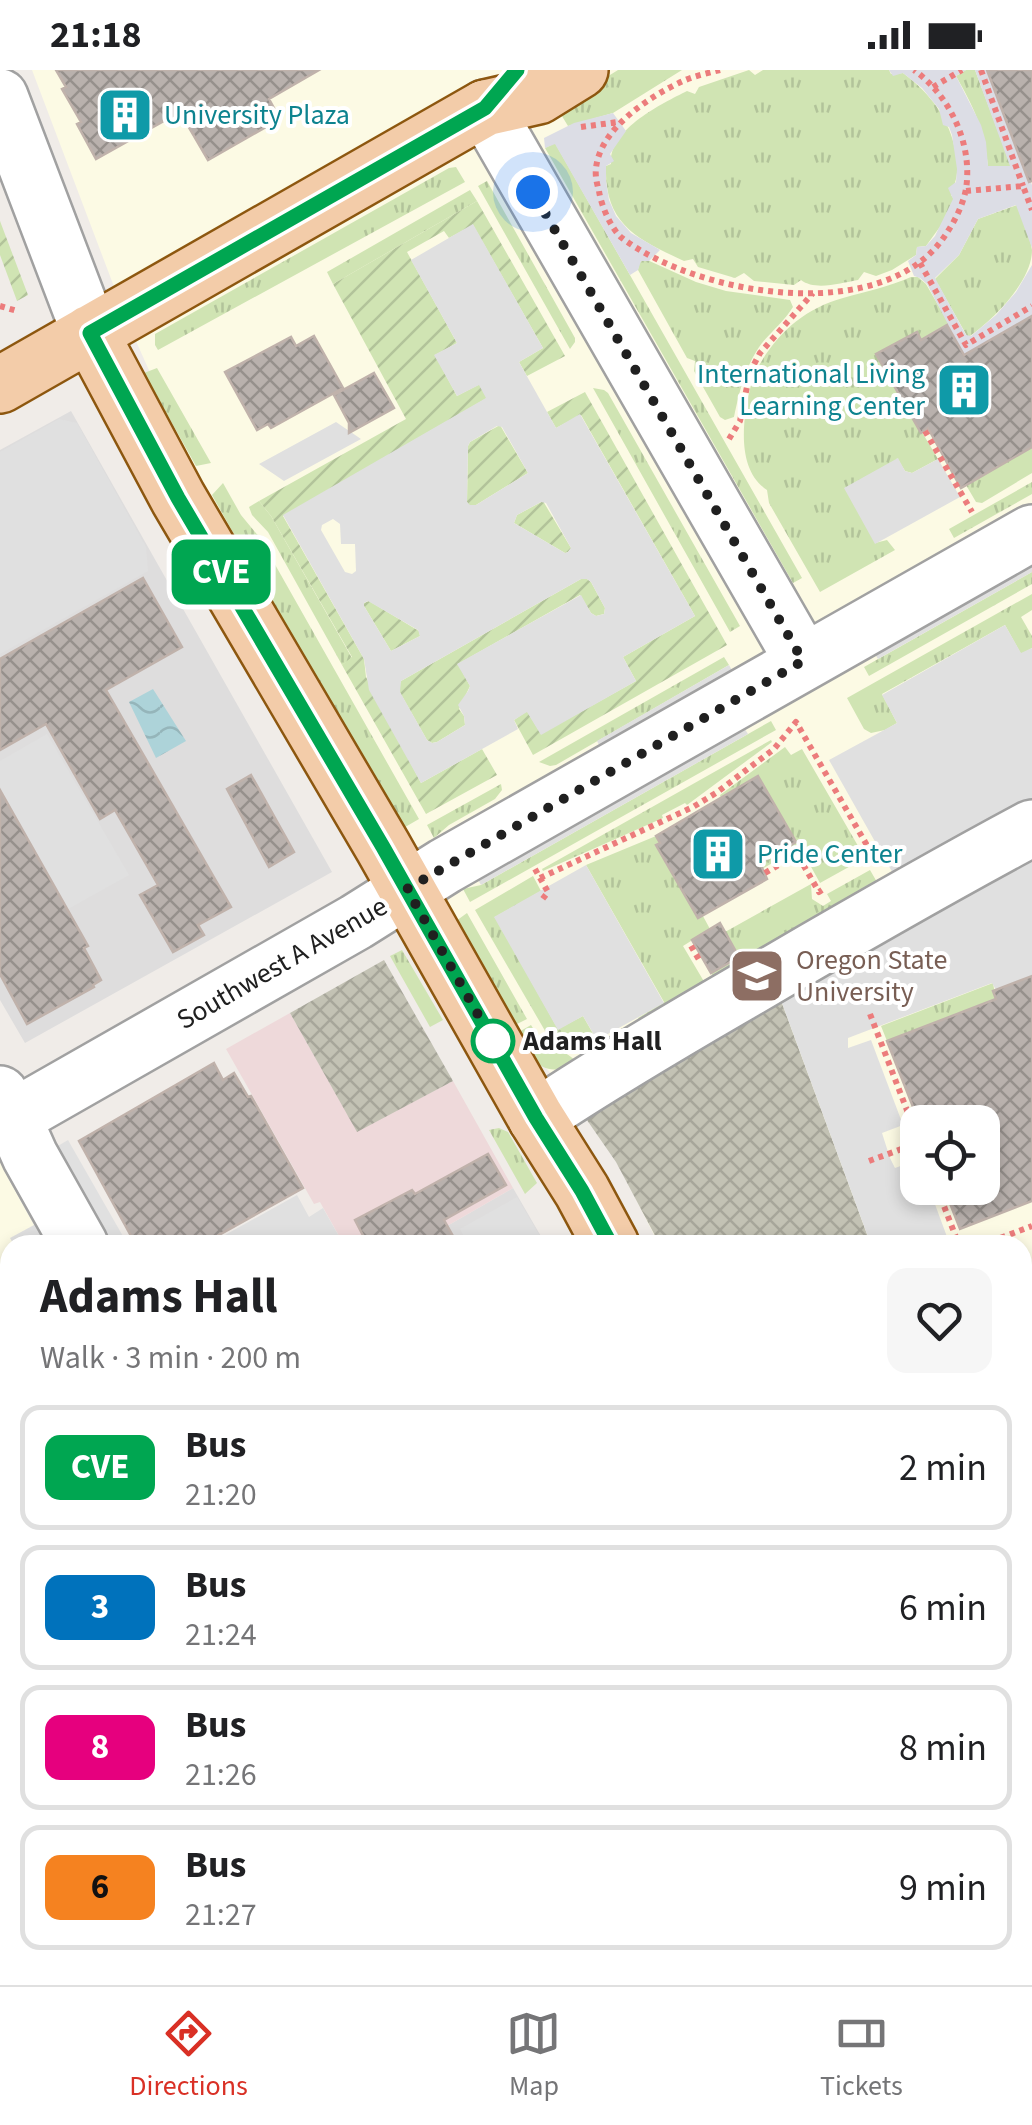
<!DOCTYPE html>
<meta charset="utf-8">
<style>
:root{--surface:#fff;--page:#f6f6f6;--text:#202124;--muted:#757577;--line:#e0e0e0;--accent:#d93025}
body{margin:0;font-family:"Source Sans 3",sans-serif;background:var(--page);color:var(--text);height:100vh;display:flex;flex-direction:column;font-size:38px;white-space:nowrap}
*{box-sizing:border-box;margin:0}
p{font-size:32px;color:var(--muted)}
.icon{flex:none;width:55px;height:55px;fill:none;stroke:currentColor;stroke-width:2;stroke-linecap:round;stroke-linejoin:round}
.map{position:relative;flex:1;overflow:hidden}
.sheet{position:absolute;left:0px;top:1165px;width:1032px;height:750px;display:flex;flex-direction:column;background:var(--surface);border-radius:30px 30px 0 0;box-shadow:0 5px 15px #0003}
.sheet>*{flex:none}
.badge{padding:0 20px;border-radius:15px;font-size:35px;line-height:65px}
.tools{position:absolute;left:900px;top:1035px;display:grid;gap:20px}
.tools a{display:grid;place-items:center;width:100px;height:100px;border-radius:20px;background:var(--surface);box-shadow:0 5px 15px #0003;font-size:50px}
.you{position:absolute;width:50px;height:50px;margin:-25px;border:8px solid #fff;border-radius:50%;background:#1a73e8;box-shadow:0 0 0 15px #1a73e833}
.map>.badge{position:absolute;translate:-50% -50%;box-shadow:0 0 0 5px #fff}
.round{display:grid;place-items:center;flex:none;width:105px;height:105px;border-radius:20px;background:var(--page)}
.headline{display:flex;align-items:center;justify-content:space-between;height:170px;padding:0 40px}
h1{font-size:48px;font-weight:700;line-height:75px}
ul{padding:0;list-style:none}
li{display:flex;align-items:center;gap:30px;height:125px;margin:0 20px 15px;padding:0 20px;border:5px solid var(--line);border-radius:20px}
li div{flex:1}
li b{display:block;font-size:38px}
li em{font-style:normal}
li .badge{min-width:110px;font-weight:700;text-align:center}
.status{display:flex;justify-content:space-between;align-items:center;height:70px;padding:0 50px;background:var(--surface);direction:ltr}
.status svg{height:28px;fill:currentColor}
.tabs{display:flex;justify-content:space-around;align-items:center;height:140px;border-top:2px solid var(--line);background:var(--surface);font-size:28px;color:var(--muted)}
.tabs a{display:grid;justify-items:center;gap:5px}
.tabs .on{color:var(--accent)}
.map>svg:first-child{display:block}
.residential{fill:#dedddd}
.commercial{fill:#eed9da}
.education{fill:#fcfae4;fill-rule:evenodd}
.railway{fill:#e8dae7}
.construction{fill:url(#construction-cross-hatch)}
.grass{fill:url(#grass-tufts)}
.garden{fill:url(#garden-furrows)}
.parking{fill:#e0e0e0;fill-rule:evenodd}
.plaza{fill:#dcdde5}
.water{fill:url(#water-waves)}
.building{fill:url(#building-cross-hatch);stroke:#c0b2ab;stroke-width:2.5}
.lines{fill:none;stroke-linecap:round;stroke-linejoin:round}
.minor-casing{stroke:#a1a1a1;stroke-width:60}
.major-casing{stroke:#8d570f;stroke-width:60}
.path{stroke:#ec7c7c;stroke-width:6;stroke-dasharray:5 5;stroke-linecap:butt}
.minor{stroke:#fff;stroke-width:55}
.major{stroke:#f3cca9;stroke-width:55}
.rail{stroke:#6e6e6e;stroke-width:8;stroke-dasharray:20 20;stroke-linecap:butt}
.line-casing{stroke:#fff;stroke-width:22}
.line{stroke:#00a651;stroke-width:15}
.walk{stroke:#202020;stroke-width:10;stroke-dasharray:0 18}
.stop-dot{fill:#fff;stroke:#00a651;stroke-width:5}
.labels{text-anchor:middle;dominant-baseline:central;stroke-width:8;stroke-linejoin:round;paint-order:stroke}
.culture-label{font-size:28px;fill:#0d838f;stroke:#fff;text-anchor:start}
.education-label{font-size:28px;fill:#785e54;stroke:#fff;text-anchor:start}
.street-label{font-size:28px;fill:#202020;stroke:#fff}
.stop-label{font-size:28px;font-weight:bold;fill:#202020;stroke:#fff;text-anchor:start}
</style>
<div class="status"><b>21:18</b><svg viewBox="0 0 49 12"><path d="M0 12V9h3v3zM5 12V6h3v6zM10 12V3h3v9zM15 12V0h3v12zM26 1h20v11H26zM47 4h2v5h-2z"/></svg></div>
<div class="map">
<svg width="1032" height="1915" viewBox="0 0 1032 1915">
<defs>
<pattern id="construction-cross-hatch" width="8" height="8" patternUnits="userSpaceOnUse" patternTransform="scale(2.5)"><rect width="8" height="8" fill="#c3c2b4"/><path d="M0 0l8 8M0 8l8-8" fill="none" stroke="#a7a69a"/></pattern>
<pattern id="grass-tufts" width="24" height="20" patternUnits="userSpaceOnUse" patternTransform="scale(2.5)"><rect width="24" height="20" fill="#d0e4b3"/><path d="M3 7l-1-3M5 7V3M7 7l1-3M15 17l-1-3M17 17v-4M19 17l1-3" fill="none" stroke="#b2c39a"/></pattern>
<pattern id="garden-furrows" width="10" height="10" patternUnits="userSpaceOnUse" patternTransform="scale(2.5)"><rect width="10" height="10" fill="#d0e4b3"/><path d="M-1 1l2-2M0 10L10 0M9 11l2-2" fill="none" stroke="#b2c39a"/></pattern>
<pattern id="water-waves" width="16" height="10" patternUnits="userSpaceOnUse" patternTransform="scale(2.5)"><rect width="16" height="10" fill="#add3d9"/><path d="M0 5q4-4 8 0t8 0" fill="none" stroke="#95b5ba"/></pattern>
<pattern id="building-cross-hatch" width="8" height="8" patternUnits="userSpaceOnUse" patternTransform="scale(2.5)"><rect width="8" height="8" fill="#b9b1ad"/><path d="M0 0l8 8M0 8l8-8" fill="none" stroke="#96908c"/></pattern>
</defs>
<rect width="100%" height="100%" fill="#f0ece8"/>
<path class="residential" d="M71 341 332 802 25 973 0 930V380Z
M513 1118 546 1175H414Z"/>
<path class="commercial" d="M290 943 357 1061 453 1011 513 1118 414 1175H344L320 1132 314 1134 226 979Z"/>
<path class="education" d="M32 0H1032V1915H0V1077L56 1175H10V1905H1022V1175H659L609 1075 548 1000 529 982 186 383 127 251ZM918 1052H982V1118H918Z"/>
<path class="railway" d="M1032 1202V1271L1023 1274 1022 1205Z
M10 1593V1675L0 1679V1597Z"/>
<path class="construction" d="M384 890 453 1011 357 1062 290 943Z
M779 925 871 1175H660L616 1092 580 1040Z"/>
<path class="grass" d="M618 0H682L613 43 568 56 557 38Z
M749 0 755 5 763 0H889L891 4 903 3C931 24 950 49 956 84 957 92 958 101 956 109 955 114 952 119 951 125L954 129 942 154 926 176 917 177 916 185 892 200 876 206 864 202 858 210C841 213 815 221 801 210L794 215 754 211 744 203 735 208 698 197 693 189 684 191C637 169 604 154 606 96L611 94C608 60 661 34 687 21L695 24 699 17Z
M966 0H975L1011 96 988 97C985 60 974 38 956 6Z
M555 73 802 508 793 513 545 78Z
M456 97 465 112 158 280 155 275V264L449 98Z
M487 111 575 268V272L570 279 478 116Z
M470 120 477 131 333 214 327 202Z
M1017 135C1022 149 1030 165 1032 180 1032 211 994 249 970 266H967L935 209 959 185 978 149Z
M645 189 696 212 726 221 790 230 793 237C785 250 772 261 762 273 745 296 740 320 734 347L725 350 720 347 694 301 695 291 687 288 638 200 639 193Z
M911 207H918L926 214 949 254 923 272 916 262 876 285 938 389 912 403 905 401 897 388 875 473 887 470 895 480 820 522 769 433 767 420C735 399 743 346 751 315L758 310 756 301C775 265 803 239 843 228 867 221 888 217 911 207Z
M157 298 211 393 196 396 144 303Z
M593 318 604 320 608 323 740 556 730 562Z
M1032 377V403L982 433 976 432 966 415Z
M1032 412V424L954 468 949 459Z
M223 413 241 445 260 468 419 749 400 760 212 425Z
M259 431 271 446 352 588 342 595 268 462 252 445 249 437Z
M1032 502V514L869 606 864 597Z
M1032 524V540L1021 547 1032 566V578L1021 584 1005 555 882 624 897 653 885 660 871 663 864 659 847 628Z
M724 587 729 595 556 695 550 696 539 692Z
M771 651 776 660 470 832 463 819 481 815Z
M771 670 772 672 687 735 685 733 662 745 663 748 543 801 542 799Z
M785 677 791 685 802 679 865 788 820 813 800 777 762 799 759 793 796 771 758 707 721 728 720 725Z
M501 714 502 720 495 729 449 755 434 768 427 755Z
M656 766 660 773 656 775 687 828 692 826 710 859 683 876 709 920 642 955 638 948 664 932 586 795Z
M870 800 881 819 717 913 711 903 739 887 725 862 811 814 812 829 823 836 831 831 827 824Z
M533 806 541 821 495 847 558 959 583 946 599 974V980L586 989 574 978 548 966 475 840Z
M467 843 527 949 513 956 456 856V851Z
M402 880 443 950 430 957 390 886Z
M993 913 996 929 887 971 881 956Z
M531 955C546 981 560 974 579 994 540 1008 536 994 517 963Z
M499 1058 508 1062 537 1113 525 1124 489 1060Z
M1022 1456H1032V1520L1023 1524Z"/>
<path class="garden" d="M477 131 565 286 527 306 519 292 543 278 473 155 449 168 444 161 407 182 457 273 435 285 457 326 480 314 487 328 283 446 364 589 366 607 421 713 482 679 497 705 426 744 342 595 352 587 271 446 259 431 406 349 333 214Z
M0 151 28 225 17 231 0 185Z
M585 322 727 575 533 685 514 650 527 641 541 664 636 611 623 587 695 546 581 345 556 358 547 342Z
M500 355 528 403 476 435H469L467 432 468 376 470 372Z
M543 431 571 478 568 482 565 483 514 453 517 445Z
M581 509H587L591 512 605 538 604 544 596 546 591 543 580 525 458 594 470 616 459 639 464 646 465 655 437 672 432 673 427 670 398 619 401 611Z
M369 531 419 561 420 566 391 581 364 536V533Z"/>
<path class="parking" d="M473 154 543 278 519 292 556 358 580 344 695 546 623 587 636 611 541 665 527 642 514 650 518 659 421 713 369 620 364 589 283 445 486 328 479 315 457 326 434 285 457 273 411 190ZM497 356 502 357 528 403 476 435H470L467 432 468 376 470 372ZM541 432 546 433 571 478 568 482 565 483 514 453 517 445ZM333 449 340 454 341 474H355L356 501 352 504 345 502 321 460 322 455ZM581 509H587L591 512 605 538 604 544 596 546 591 543 581 525 457 594 470 616 468 621 458 635 464 646 465 655 437 672 432 673 427 670 400 622 401 611ZM368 531 418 560 420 566 391 581 364 536V533Z
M59 349 77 353 146 477 148 501 0 584V382Z
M336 352 361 369 284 411 259 394Z
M898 388 905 401 912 403 938 389 960 427 875 474 844 418Z
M1032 484V502L878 589 870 576Z
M1005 555 1021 583 1032 578V906L996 920 992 913 848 968V978L871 970 903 1055 882 1063 890 1088 895 1098 917 1090 918 1118H929L950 1175H871L765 887 895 807 829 690 897 653 882 625Z
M729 595 737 609 604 685 597 671Z
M740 651 748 664 481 815 473 801Z
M47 664 129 805 68 839 0 720V691Z
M586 795 664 933 597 970 583 946 558 960 494 847Z
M68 1070 128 1175H14L10 1168 34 1155 7 1106Z
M297 1125 309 1147 323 1138 344 1175H207Z
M517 1127 545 1175H468L460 1159Z
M10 1706V1905H516L491 1915H0V1711Z"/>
<path class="plaza" d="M889 0H966L956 6 981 55 986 72 988 96H1010L975 0H987L1032 115V178L1016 135 978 149 959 185 935 208 966 265 971 266 996 245 1016 222 1032 195V246L964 285 927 214 920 208 914 206 908 191 916 185 917 177 926 176 935 166 953 129 948 118 956 112 957 99 952 65 949 57 943 55 939 39 922 18 903 3 893 6Z
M613 43 626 61 610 84 614 91 606 96V111L609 130 616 146 631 163 660 180 649 191H641L638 200 630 205 555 74 545 78 544 68 574 53Z"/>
<path class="water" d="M153 619 186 671 156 688 129 632Z"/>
<path class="building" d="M56 0H319L269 29 280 49 208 90 180 42 96 89 77 54 81 52 62 19 66 17Z
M987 0H1032V111L1029 112Z
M1032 246V377L961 418 928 358 921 363 876 284 917 262 921 270 947 255 964 285Z
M314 266 343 318 271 358 268 354 257 360 225 302 291 267 296 276Z
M374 303 394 338 349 363V353L334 325Z
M143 508 182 577 106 620 231 837 198 855 204 865 173 882 140 825 158 815 115 740 100 749 46 654 0 680V589Z
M251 705 294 782 269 797 227 719Z
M758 706 796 772 760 793 767 809 698 848 656 775 660 773 656 766Z
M0 720 88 876 84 878 101 910 93 915 94 917 27 954 0 904Z
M720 853 739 887 711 903 692 870Z
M1032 906V1131L960 1159 944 1118H982V1052H919L887 971 996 929 993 921Z
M214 993 223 1010 234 1003 248 1027 251 1026 303 1118 201 1175H136L79 1071Z
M488 1084 506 1115 444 1150 458 1175H368L355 1150 412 1120 415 1124Z"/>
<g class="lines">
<g class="minor-casing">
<path id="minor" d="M0 27 90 263
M485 38 803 591
M0 1024 13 1048 30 1086 80 1175
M536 1048C602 1004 670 964 739 924 836 867 933 811 1032 758
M0 1055 356 852 445 796 1032 463
M1022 1332 1032 1328
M683 1915 708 1905"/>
</g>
<g class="major-casing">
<path id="major" d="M90 263 178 428 383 777 536 1048 582 1121 611 1175
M0 315 485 38 538 26 580 0
M813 1905 817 1915"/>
</g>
<path class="path" d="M720 0C708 3 694 6 683 11 650 26 599 59 596 99 595 106 597 114 599 121 601 135 611 159 622 168 699 227 890 258 948 161 956 149 963 134 966 119 973 74 950 26 914 0
M981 0 1023 116
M933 17 962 0
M581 57 618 52
M966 121 1023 116 1032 140
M920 193 966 275 1032 236
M0 236 17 241
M925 361 972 442
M729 369 740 351 750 302 760 283 813 223
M535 799 548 822 541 831
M765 803 797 784 819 822 822 820
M540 808 693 737 716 723 774 679 796 652 876 791
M691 876 701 893
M870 944 918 1069
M869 1091 918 1073
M937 1118 959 1175
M982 1175 1032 1156
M1022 1386 1032 1382
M1022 1448 1032 1449
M952 1905 956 1915"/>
<use href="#minor" class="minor"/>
<use href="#major" class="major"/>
<path class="rail" d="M1022 1249 1032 1246
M0 1643 10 1639"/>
</g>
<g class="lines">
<g class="line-casing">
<path id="line" d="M517 0 485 38 90 263 178 428 383 777 536 1048 582 1121 611 1175"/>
</g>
<use href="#line" class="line"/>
<path class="walk" d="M493 971 494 973 407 819 803 591 533 122"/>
</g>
<defs>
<g id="building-square" transform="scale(2.875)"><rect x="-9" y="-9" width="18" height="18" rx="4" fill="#0f9aa8" stroke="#fff"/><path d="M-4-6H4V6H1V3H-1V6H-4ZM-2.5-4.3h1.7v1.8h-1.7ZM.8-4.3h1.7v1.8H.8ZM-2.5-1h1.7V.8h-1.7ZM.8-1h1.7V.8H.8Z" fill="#fff"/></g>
<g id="university-square" transform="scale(2.875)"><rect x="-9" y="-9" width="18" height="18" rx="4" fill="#8d6e63" stroke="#fff"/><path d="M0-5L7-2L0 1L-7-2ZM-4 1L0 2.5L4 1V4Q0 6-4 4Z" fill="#fff"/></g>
</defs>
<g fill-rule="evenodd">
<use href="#building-square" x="125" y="45"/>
<use href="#building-square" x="964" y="320"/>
<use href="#building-square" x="718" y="784"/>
<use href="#university-square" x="757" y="906"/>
</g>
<circle class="stop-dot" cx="493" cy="971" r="20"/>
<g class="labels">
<g class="culture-label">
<text x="164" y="45">University Plaza</text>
<text x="925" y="304" text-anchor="end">International Living<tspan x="925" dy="32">Learning Center</tspan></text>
<text x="757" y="784">Pride Center</text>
</g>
<g class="education-label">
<text x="796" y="890">Oregon State<tspan x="796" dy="32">University</tspan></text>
</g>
<g class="street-label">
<text transform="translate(282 893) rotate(-30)">Southwest A Avenue</text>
</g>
<g class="stop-label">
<text x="523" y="971">Adams Hall</text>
</g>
</g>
</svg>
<div class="tools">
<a><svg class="icon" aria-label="locate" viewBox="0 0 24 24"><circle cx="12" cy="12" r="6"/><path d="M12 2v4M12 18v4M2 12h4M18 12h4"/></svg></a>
</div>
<div class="you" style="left:533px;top:122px"></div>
<b class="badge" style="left:221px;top:502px;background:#00a651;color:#fff">CVE</b>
<section class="sheet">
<div class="headline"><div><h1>Adams Hall</h1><p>Walk · 3 min · 200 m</p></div><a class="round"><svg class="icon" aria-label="heart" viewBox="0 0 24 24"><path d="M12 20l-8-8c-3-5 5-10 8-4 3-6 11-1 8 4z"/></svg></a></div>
<ul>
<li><span class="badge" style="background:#00a651;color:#fff">CVE</span><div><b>Bus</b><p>21:20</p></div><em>2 min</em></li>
<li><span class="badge" style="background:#0072bc;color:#fff">3</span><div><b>Bus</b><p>21:24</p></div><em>6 min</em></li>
<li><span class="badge" style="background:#e6007e;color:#fff">8</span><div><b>Bus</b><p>21:26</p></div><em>8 min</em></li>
<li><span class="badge" style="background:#f58220;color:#111">6</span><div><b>Bus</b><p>21:27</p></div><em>9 min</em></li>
</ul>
</section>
</div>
<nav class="tabs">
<a class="on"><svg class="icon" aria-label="directions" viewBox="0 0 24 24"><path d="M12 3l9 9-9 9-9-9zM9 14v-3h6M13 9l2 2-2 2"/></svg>Directions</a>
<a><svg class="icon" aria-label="map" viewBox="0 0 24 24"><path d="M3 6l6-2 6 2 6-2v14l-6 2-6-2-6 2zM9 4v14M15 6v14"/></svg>Map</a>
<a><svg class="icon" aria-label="tickets" viewBox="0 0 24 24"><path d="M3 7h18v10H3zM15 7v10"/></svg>Tickets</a>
</nav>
